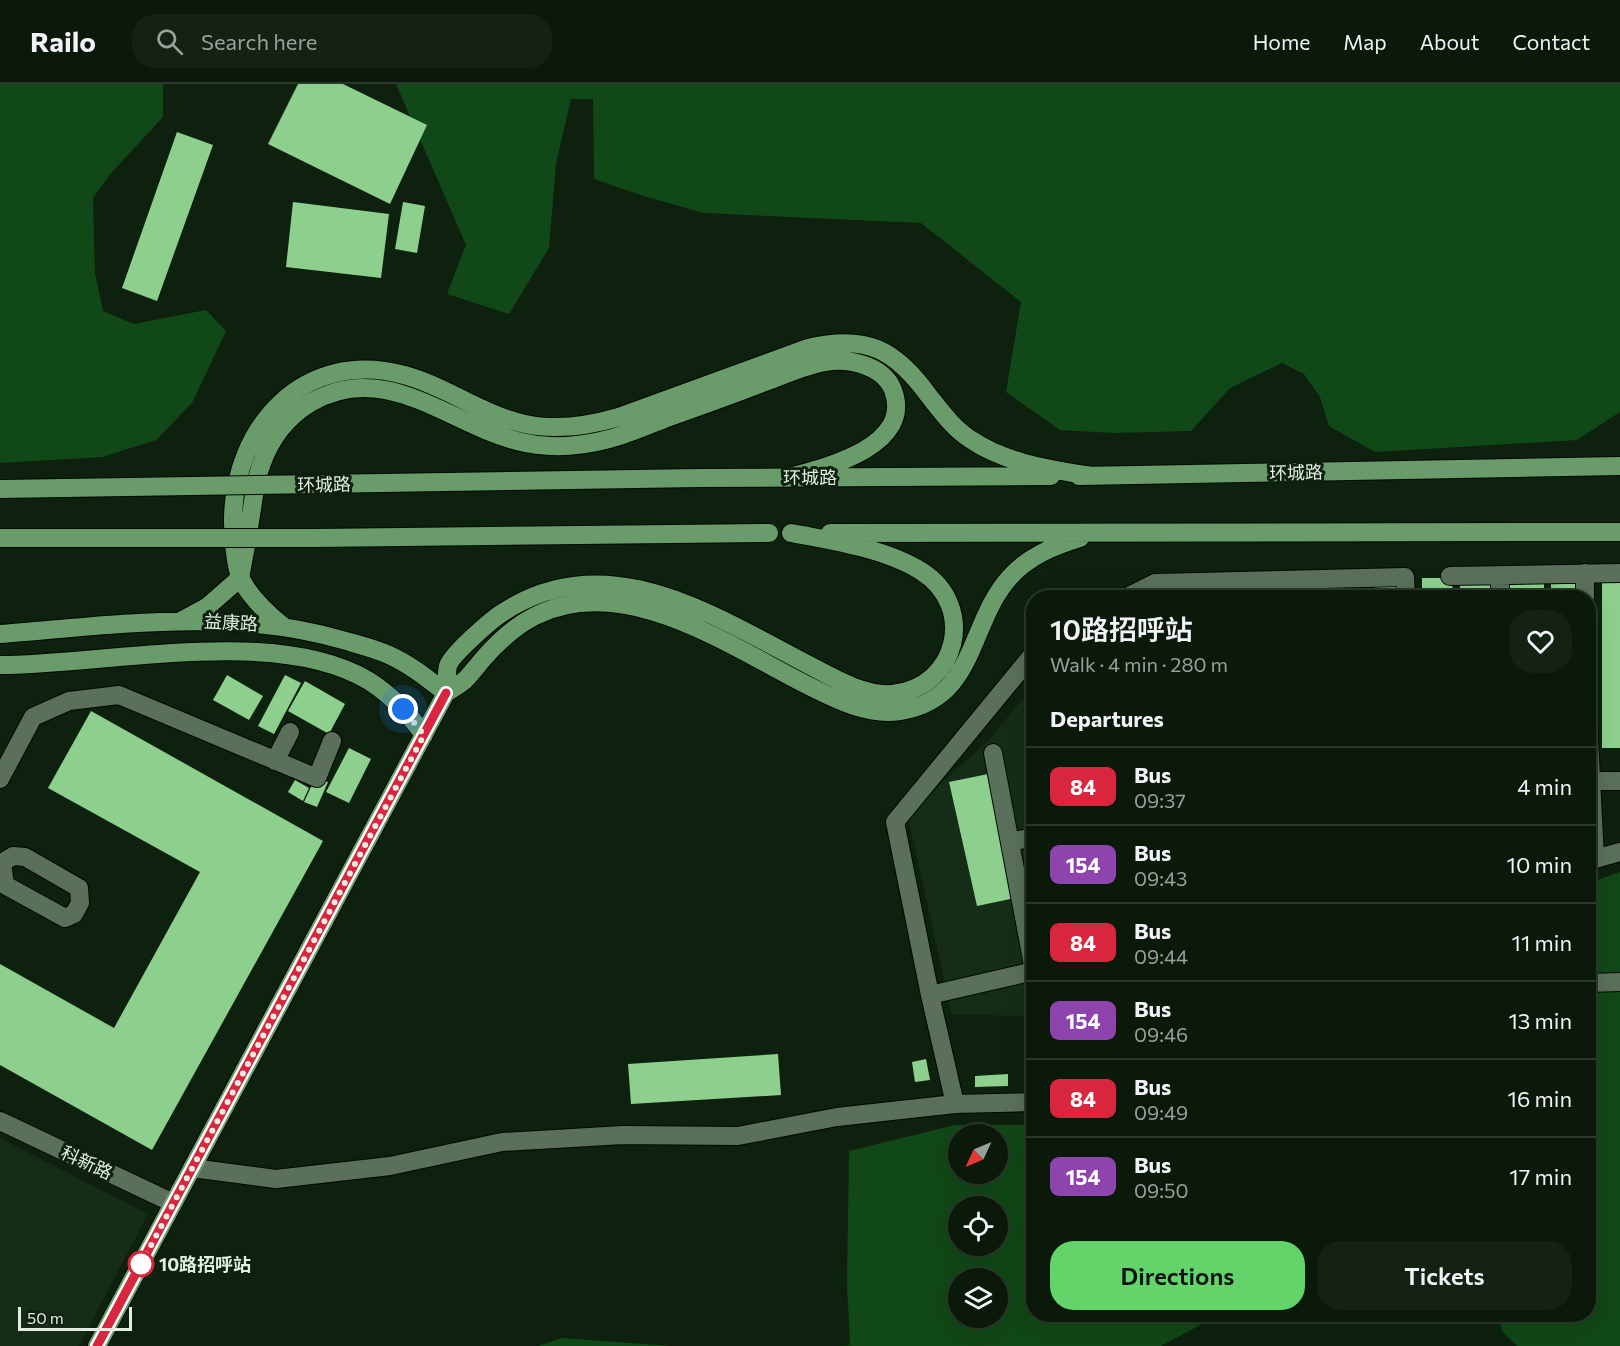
<!DOCTYPE html>
<meta charset="utf-8">
<style>
:root{--surface:#0a190a;--page:#132213;--text:#f1f3f6;--muted:#99a09c;--line:#2a382b;--accent:#63d469}
body{margin:0;font-family:Commissioner,"Noto Sans SC",sans-serif;background:var(--page);color:var(--text);height:100vh;display:flex;flex-direction:column;font-size:22px;white-space:nowrap}
*{box-sizing:border-box;margin:0}
p{font-size:20px;color:var(--muted)}
.icon{flex:none;width:33px;height:33px;fill:none;stroke:currentColor;stroke-width:2;stroke-linecap:round;stroke-linejoin:round}
.map{position:relative;flex:1;overflow:hidden}
.drawer{position:absolute;left:1026px;top:506px;width:570px;height:732px;display:flex;flex-direction:column;background:var(--surface);border-radius:24px;box-shadow:0 6px 24px #0002,0 0 0 2px var(--line)}
.drawer>*{flex:none}
.badge{padding:0 12px;border-radius:9px;font-size:21px;line-height:39px}
.needle{width:39px;rotate:226deg}
.tools{position:absolute;left:948px;top:1040px;display:grid;gap:12px}
.tools a{display:grid;place-items:center;width:60px;height:60px;border-radius:50%;background:var(--surface);box-shadow:0 6px 24px #0002,0 0 0 2px var(--line);font-size:30px}
.scale{position:absolute;left:18px;bottom:15px;width:114px;box-sizing:border-box;padding-left:6px;border:3px solid #e1eee1;border-top:0;font-size:16px;line-height:21px;white-space:nowrap;color:#e1eee1;-webkit-text-stroke:4px #0e210e;paint-order:stroke}
.you{position:absolute;width:30px;height:30px;margin:-15px;border:4px solid #fff;border-radius:50%;background:#1a73e8;box-shadow:0 0 0 9px #1a73e833}
.map>.badge{position:absolute;translate:-50% -50%;box-shadow:0 0 0 3px #fff}
h2{padding:0 24px;font-size:22px;line-height:54px}
.round{display:grid;place-items:center;flex:none;width:63px;height:63px;border-radius:24px;background:var(--page)}
.headline{display:flex;align-items:center;justify-content:space-between;height:102px;padding:0 24px}
h1{font-size:28px;font-weight:600;line-height:45px}
.action{display:flex;gap:12px;margin-top:auto;padding:12px 24px}
.action a{flex:1;height:69px;border-radius:24px;background:var(--accent);color:#111;font-size:24px;font-weight:600;line-height:69px;text-align:center}
.action a+a{background:var(--page);color:var(--text)}
ul{padding:0;list-style:none}
li{display:flex;align-items:center;gap:18px;height:78px;padding:0 24px;border-top:2px solid var(--line)}
li div{flex:1}
li b{display:block;font-size:22px}
li em{font-style:normal}
li .badge{min-width:66px;font-weight:700;text-align:center}
header{display:flex;align-items:center;gap:36px;box-sizing:border-box;height:84px;padding:0 30px;background:var(--surface);border-bottom:2px solid var(--line)}
header strong{font-size:28px}
nav{display:flex;gap:33px;margin-inline-start:auto;font-size:21px}
.search{width:420px;height:54px;background:var(--page);display:flex;align-items:center;gap:15px;box-sizing:border-box;padding:0 21px;border-radius:24px;color:var(--muted);font-size:22px}
.map>svg:first-child{display:block}
.built{fill:#152d16}
.green{fill:#114817;fill-rule:evenodd}
.building{fill:#8dd08d}
.lines{fill:none;stroke-linecap:round;stroke-linejoin:round}
.minor-casing{stroke:#000a00;stroke-width:20}
.major-casing{stroke:#000a00;stroke-width:20}
.minor{stroke:#5a705a;stroke-width:18}
.major{stroke:#6a9b6b;stroke-width:18}
.major-bridge-casing{stroke:#000a00;stroke-width:20;stroke-linecap:butt}
.major-bridge{stroke:#6a9b6b;stroke-width:18}
.line-casing{stroke:#fff;stroke-width:14}
.line{stroke:#d7263d;stroke-width:9}
.walk{stroke:#e1eee1;stroke-width:6;stroke-dasharray:0 10.8}
.stop-dot{fill:#fff;stroke:#d7263d;stroke-width:3}
.labels{text-anchor:middle;dominant-baseline:central;stroke-width:6;stroke-linejoin:round;paint-order:stroke}
.street-label{font-size:18px;fill:#e1eee1;stroke:#0e210e}
.stop-label{font-size:18px;font-weight:bold;fill:#e1eee1;stroke:#0e210e;text-anchor:start}
</style>
<header>
<strong>Railo</strong>
<div class="search"><svg class="icon" aria-label="search" viewBox="0 0 24 24"><circle cx="10" cy="10" r="6"/><path d="M15 15l6 6"/></svg>Search here</div>
<nav><a>Home</a><a>Map</a><a>About</a><a>Contact</a></nav>
</header>
<div class="map">
<svg width="1620" height="1262" viewBox="0 0 1620 1262">
<rect width="100%" height="100%" fill="#0e210e"/>
<path class="built" d="M1363 501V513H1219L1222 512Z
M1033 602V932L952 931 909 737 939 701 991 654Z
M0 1054 148 1130 79 1262H0Z"/>
<path class="green" d="M0 0H163V33L112 88 93 114 95 189 103 227 134 240 206 226 226 247 192 319 156 356 102 373 0 379Z
M396 0H1620V328L1577 356 1375 368 1329 342 1320 313 1304 290 1282 279 1230 304 1191 347 1114 349 1060 346 1006 308 1021 218 921 139 704 129 647 113 594 95 593 15H571L556 79 549 164 509 230 447 210 466 161Z
M1620 788V1262H1517L1502 1247 1498 1230H1588L1589 799Z
M955 1041H1033L1034 1230H1221L1161 1262H841L850 1261 847 1200 849 1067ZM958 1050H998V1089H958ZM958 1122H998V1161H958ZM958 1194H998V1233H958Z
M562 1254 671 1262H538Z"/>
<path class="building" d="M298 0H343L427 41 390 120 268 60Z
M177 48 213 61 157 217 122 204Z
M293 118 389 130 381 194 286 183Z
M403 118 425 122 417 169 395 165Z
M1374 488H1408V513H1375Z
M1460 493H1496V513H1460Z
M1422 494H1452L1453 513H1422Z
M1510 494H1544V513H1510Z
M1602 498H1620V664H1602Z
M1551 499H1582V513H1551Z
M227 591 263 612 249 636 213 616Z
M285 591 301 599 274 650 258 642Z
M305 597 345 620 329 650 288 627Z
M91 627 323 757 152 1066 0 981V880L114 944 200 788 48 704Z
M349 664 371 675 349 719 326 708Z
M988 690 1015 814 977 822 949 698Z
M316 692 328 698 317 723 304 718Z
M295 696 309 704 303 717 288 708Z
M778 970 781 1011 631 1020 628 980Z
M926 975 930 996 915 998 912 978Z
M1008 990V1002L975 1003V992Z"/>
<g class="lines">
<g class="minor-casing">
<path id="minor" d="M1585 489V513
M1500 491V513
M1450 492 1620 489
M1127 513 1155 499 1405 493 1406 513
M1588 635 1595 775
M993 669 1034 886
M275 677 290 648
M0 695 33 633 69 617 119 611 317 694 332 657
M1590 697H1620
M1010 758 1034 753
M13 772 25 773 79 804 80 819 74 830 65 834 5 801 2 779Z
M1588 777 1620 768
M1588 899 1620 898
M930 911 1034 887
M955 1020 930 911 895 738 1034 569
M0 1037 173 1119
M192 1084 276 1095 390 1082 502 1058 623 1051 738 1052 837 1033 955 1020 1034 1018"/>
</g>
<g class="major-casing">
<path id="major" d="M1079 392 1620 382
M699 394 1051 392
M830 449 1620 448
M181 537 207 523 240 494C244 473 248 452 251 431 254 413 255 396 262 379 271 354 287 333 310 319 385 275 447 339 517 357 547 365 579 363 609 355 628 350 646 342 664 335 698 323 732 311 765 298 785 291 805 281 825 278 849 274 883 281 893 306 914 363 824 384 786 394
M283 542C268 530 250 513 241 495 235 482 233 452 233 437 233 342 305 264 404 291 446 302 482 331 525 340 557 347 588 342 619 333L808 264C866 250 895 265 929 312 941 327 953 344 970 355 1005 379 1049 385 1091 392
M0 550C115 541 233 523 346 557 360 561 376 565 389 571 411 581 428 595 446 609
M0 581C105 581 277 541 369 597 391 611 409 630 424 651
M446 609C452 605 459 601 465 596 471 590 477 582 483 575 497 559 515 542 535 532 625 487 731 563 809 602 837 616 868 632 900 627 977 615 968 539 1010 493 1029 472 1054 462 1080 454
M97 1262 446 609C447 601 446 590 448 582 451 571 488 539 499 531 604 459 711 530 807 580 832 593 863 612 892 610 958 604 977 522 921 487 886 465 831 456 791 449"/>
</g>
<use href="#minor" class="minor"/>
<use href="#major" class="major"/>
<g class="major-bridge-casing">
<path id="major-bridge" d="M0 405 699 394
M0 454H315L769 449"/>
</g>
<use href="#major-bridge" class="major-bridge"/>
</g>
<g class="lines">
<g class="line-casing">
<path id="line" d="M97 1262 446 609"/>
</g>
<use href="#line" class="line"/>
<path class="walk" d="M141 1180 424 651 403 625"/>
</g>
<circle class="stop-dot" cx="141" cy="1180" r="12"/>
<g class="labels">
<g class="street-label">
<text transform="translate(1296 388) rotate(-1)">环城路</text>
<text x="810" y="393">环城路</text>
<text transform="translate(324 400) rotate(-1)">环城路</text>
<text transform="translate(231 538) rotate(3)">益康路</text>
<text transform="translate(87 1078) rotate(25)">科新路</text>
</g>
<g class="stop-label">
<text x="159" y="1180">10路招呼站</text>
</g>
</g>
</svg>
<div class="tools">
<a><svg class="needle" viewBox="-14 -14 28 28"><path d="M0-13l5 13h-10z" fill="#e53935"/><path d="M0 13l5-13h-10z" fill="#99a09c"/></svg></a>
<a><svg class="icon" aria-label="locate" viewBox="0 0 24 24"><circle cx="12" cy="12" r="6"/><path d="M12 2v4M12 18v4M2 12h4M18 12h4"/></svg></a>
<a><svg class="icon" aria-label="layers" viewBox="0 0 24 24"><path d="M12 4l9 5-9 5-9-5zM3 14l9 5 9-5"/></svg></a>
</div>
<div class="scale">50 m</div>
<div class="you" style="left:403px;top:625px"></div>
<section class="drawer">
<div class="headline"><div><h1>10路招呼站</h1><p>Walk · 4 min · 280 m</p></div><a class="round"><svg class="icon" aria-label="heart" viewBox="0 0 24 24"><path d="M12 20l-8-8c-3-5 5-10 8-4 3-6 11-1 8 4z"/></svg></a></div>
<h2>Departures</h2>
<ul>
<li><span class="badge" style="background:#d7263d;color:#fff">84</span><div><b>Bus</b><p>09:37</p></div><em>4 min</em></li>
<li><span class="badge" style="background:#8e44ad;color:#fff">154</span><div><b>Bus</b><p>09:43</p></div><em>10 min</em></li>
<li><span class="badge" style="background:#d7263d;color:#fff">84</span><div><b>Bus</b><p>09:44</p></div><em>11 min</em></li>
<li><span class="badge" style="background:#8e44ad;color:#fff">154</span><div><b>Bus</b><p>09:46</p></div><em>13 min</em></li>
<li><span class="badge" style="background:#d7263d;color:#fff">84</span><div><b>Bus</b><p>09:49</p></div><em>16 min</em></li>
<li><span class="badge" style="background:#8e44ad;color:#fff">154</span><div><b>Bus</b><p>09:50</p></div><em>17 min</em></li>
</ul>
<div class="action"><a>Directions</a><a>Tickets</a></div>
</section>
</div>
